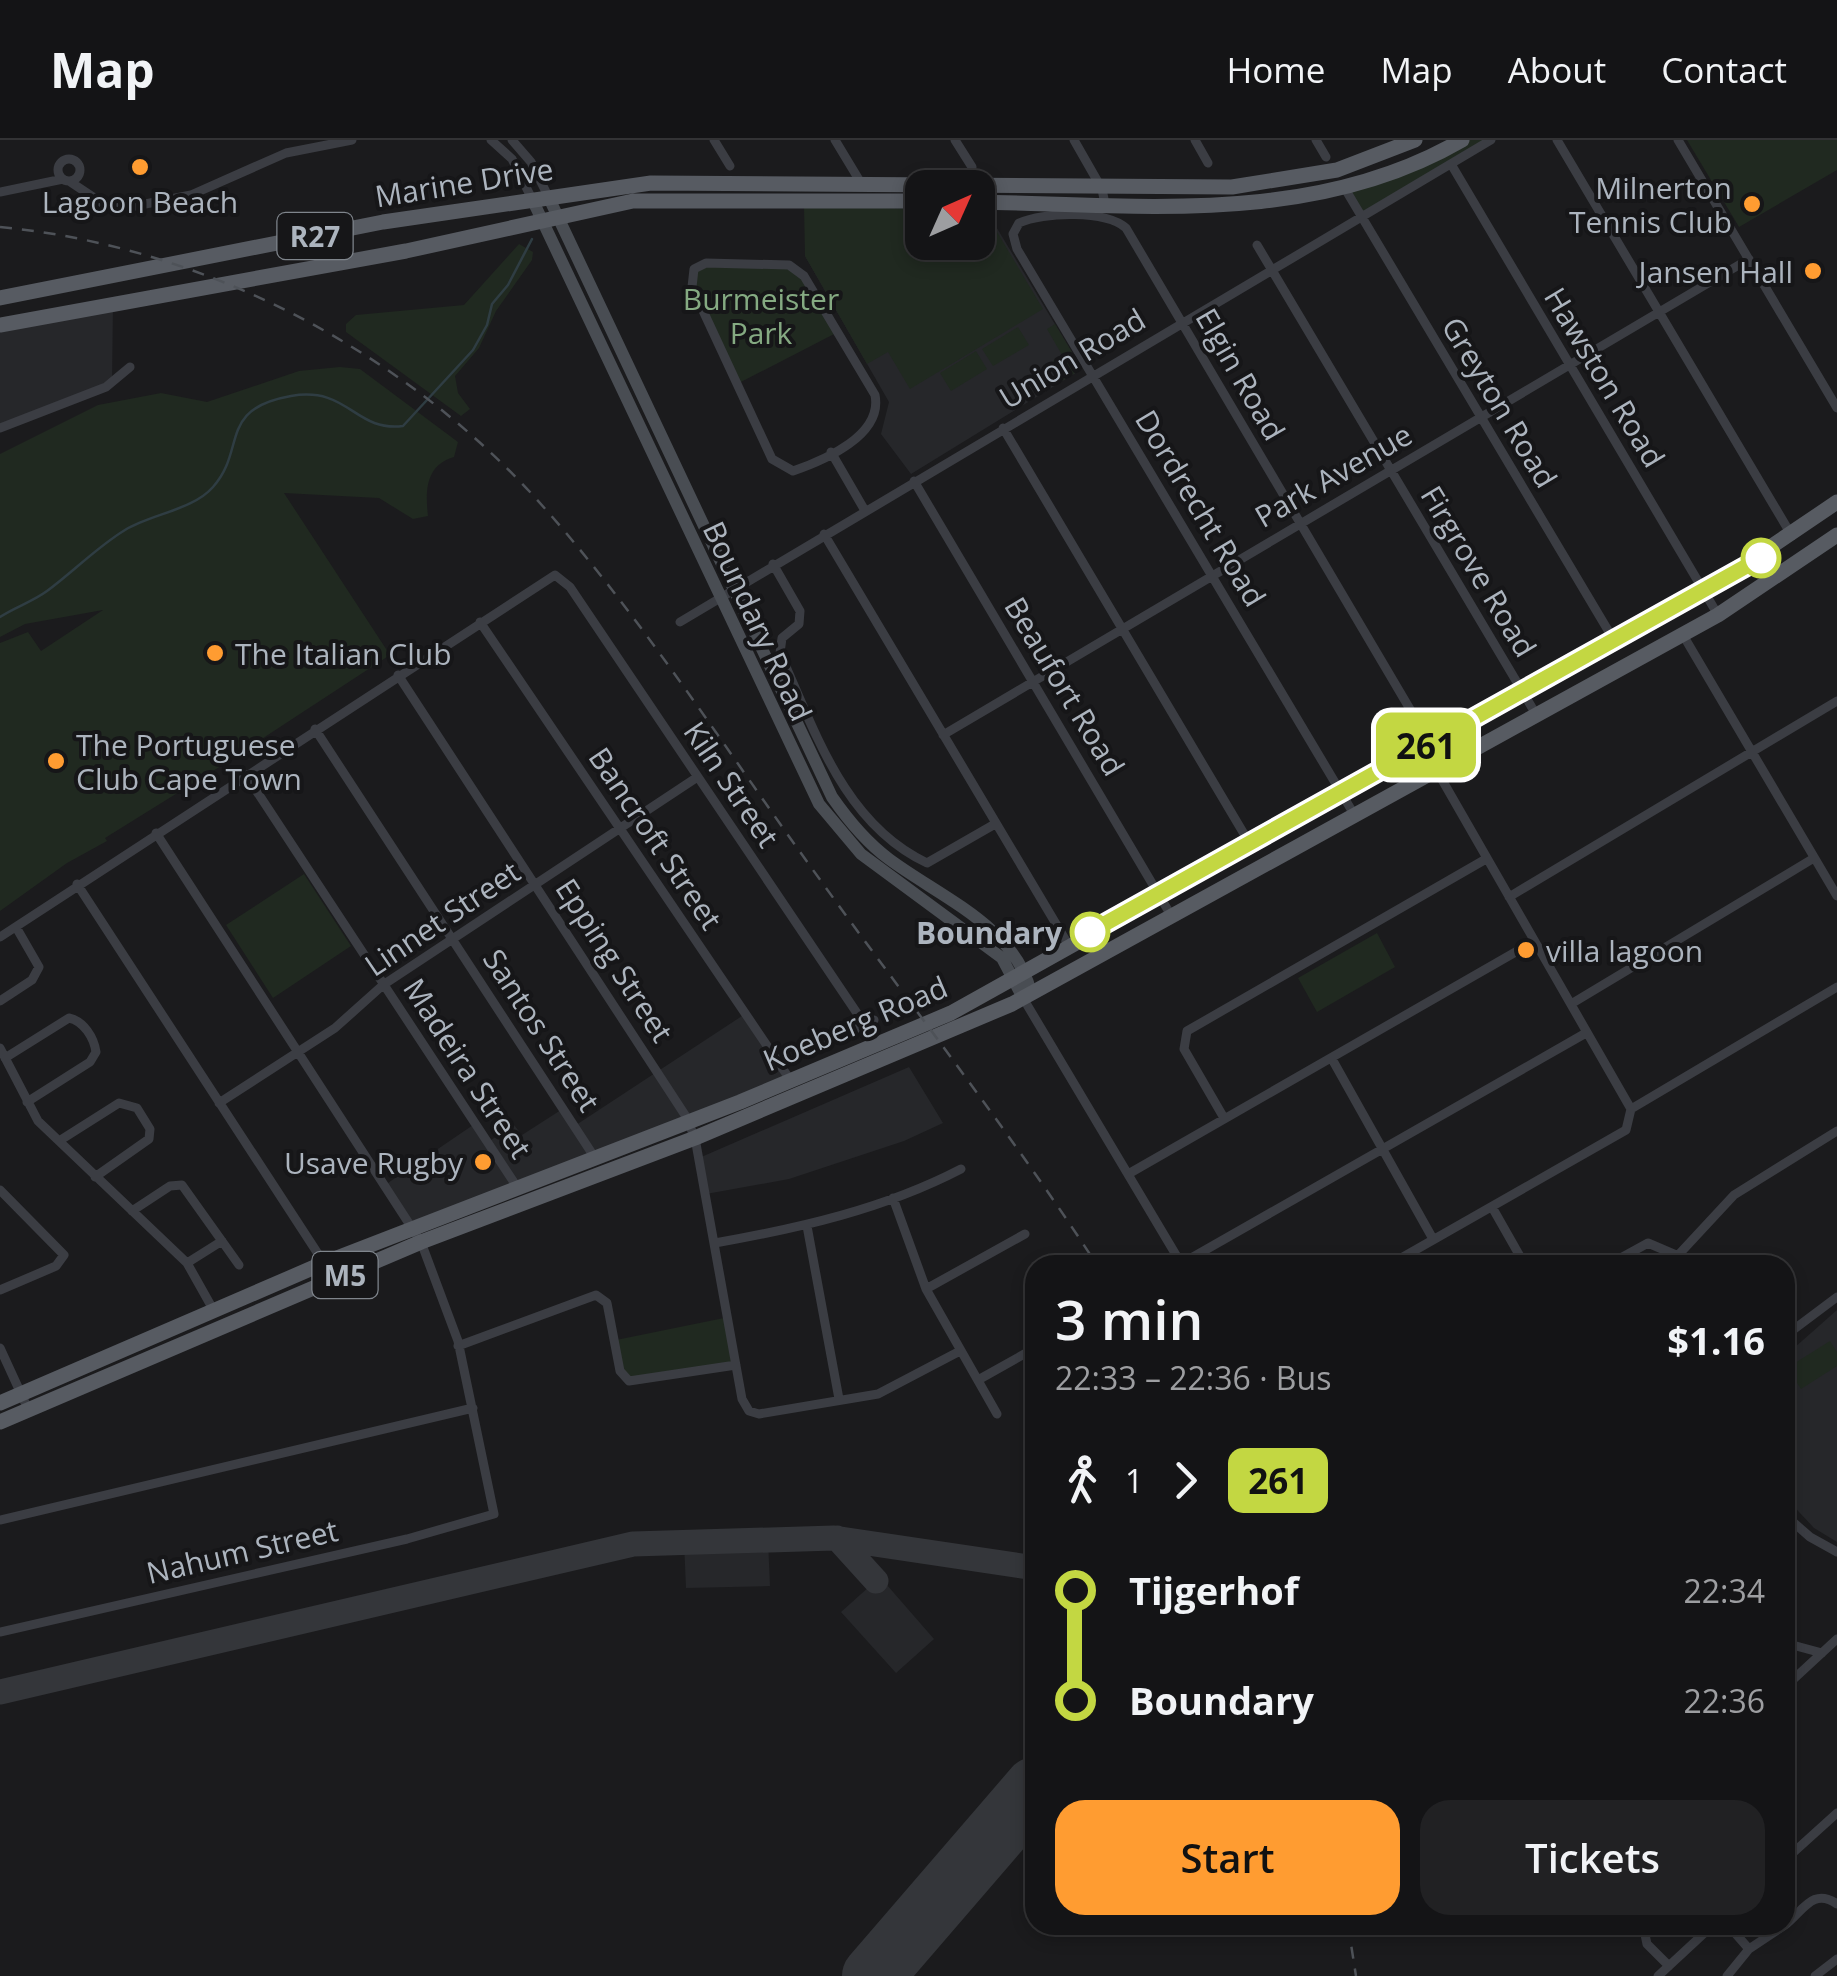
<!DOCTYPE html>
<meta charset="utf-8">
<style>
:root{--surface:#141416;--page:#212123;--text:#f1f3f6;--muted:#9d9ea1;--line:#333335;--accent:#ff9c31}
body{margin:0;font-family:"Open Sans",sans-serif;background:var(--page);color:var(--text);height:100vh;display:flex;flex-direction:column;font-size:38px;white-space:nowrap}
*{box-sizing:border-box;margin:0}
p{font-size:32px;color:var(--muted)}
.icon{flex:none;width:55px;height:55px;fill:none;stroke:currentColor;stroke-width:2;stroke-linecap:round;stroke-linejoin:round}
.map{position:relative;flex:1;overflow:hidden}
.details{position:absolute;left:1025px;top:1115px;width:770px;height:680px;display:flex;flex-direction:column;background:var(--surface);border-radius:30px;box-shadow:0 5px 15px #0003,0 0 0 2px var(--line)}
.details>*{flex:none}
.badge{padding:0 20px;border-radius:15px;font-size:35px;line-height:65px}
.needle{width:65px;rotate:45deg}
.buttons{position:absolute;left:905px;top:30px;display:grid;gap:20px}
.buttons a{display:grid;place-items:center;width:90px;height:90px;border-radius:20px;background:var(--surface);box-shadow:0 5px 15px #0003,0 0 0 2px var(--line);font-size:50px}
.map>.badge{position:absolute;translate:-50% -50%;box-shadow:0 0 0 5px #fff}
.legs{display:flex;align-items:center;gap:15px;height:110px;padding:0 30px;font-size:32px}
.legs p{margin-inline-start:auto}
.overview{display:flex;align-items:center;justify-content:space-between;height:170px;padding:0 30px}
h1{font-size:55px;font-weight:600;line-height:75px}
.cta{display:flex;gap:20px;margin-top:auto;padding:20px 30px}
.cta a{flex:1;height:115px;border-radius:30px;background:var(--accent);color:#111;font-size:40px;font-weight:600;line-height:115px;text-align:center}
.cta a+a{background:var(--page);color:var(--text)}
ul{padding:0 30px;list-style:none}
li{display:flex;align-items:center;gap:35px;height:110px;font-size:38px}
li i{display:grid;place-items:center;width:15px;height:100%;margin:0 12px;background:currentColor}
li i::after{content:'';width:25px;height:25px;margin:-12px;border:8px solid;border-radius:50%;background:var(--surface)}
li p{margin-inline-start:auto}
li:first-child i{background:linear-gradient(#0000 50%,currentColor 0)}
li:last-child i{background:linear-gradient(currentColor 50%,#0000 0)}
header{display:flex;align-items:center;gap:60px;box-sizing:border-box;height:140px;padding:0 50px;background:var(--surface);border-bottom:2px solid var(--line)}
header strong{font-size:48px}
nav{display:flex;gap:55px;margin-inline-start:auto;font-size:35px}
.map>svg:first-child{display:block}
.built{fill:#26272a}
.green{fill:#202920}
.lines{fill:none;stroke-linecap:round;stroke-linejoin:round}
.stream{stroke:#2f3d43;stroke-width:2.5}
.taxiway{stroke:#34363a;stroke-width:25}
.runway{stroke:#34363a;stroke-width:62}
.street{stroke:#3b3d43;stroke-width:9}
.secondary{stroke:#494d53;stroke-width:12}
.primary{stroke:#575b62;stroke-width:15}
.rail{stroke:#4e5258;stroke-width:2.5;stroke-dasharray:12 10;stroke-linecap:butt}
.line-1-casing{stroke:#fff;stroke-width:22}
.line-1{stroke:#c3d742;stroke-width:15}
.poi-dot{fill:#ff9c31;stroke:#161618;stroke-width:4}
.stop-1-dot{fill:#fff;stroke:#c3d742;stroke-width:5}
.labels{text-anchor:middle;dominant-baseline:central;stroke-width:8;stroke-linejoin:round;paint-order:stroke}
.shield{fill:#161618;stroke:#7f858c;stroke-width:2.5}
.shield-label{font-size:28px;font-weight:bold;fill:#acb4be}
.street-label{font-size:30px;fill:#acb4be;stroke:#161618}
.poi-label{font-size:30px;fill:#acb4be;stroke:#161618;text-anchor:end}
.park-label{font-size:30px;fill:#85aa82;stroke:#161618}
.stop-label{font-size:30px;font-weight:bold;fill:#acb4be;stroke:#161618;text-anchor:end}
</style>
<header>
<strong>Map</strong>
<nav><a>Home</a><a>Map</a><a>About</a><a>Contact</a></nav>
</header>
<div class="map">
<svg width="1837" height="1836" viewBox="0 0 1837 1836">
<rect width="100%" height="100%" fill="#1b1b1d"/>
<path class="built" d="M922 69V102H978V70H986L1082 229 911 334 881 294 889 262 805 116Z
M113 163 112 244 0 288V185Z
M745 874 791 941 413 1087 385 1045 476 983 488 1002 514 985 522 995 564 968 576 985Z
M909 927 943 983 904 1001 789 1039 706 1054 699 1018Z
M1837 1170V1402L1814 1388 1785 1357V1216Z
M768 1400 770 1446 686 1448 684 1402Z
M880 1437 934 1499 896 1533 841 1472Z"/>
<path class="green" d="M1462 0H1491L1360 76 1344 47Z
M1687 0H1837V30L1739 87Z
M804 66 922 69V102H978V70H984L1043 169 910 249 888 212 867 224 805 116Z
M519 104 533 112 532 120 496 171 479 208 455 236 458 253 470 269 461 276 346 192V184L356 175 464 165Z
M697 126 797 129 838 192 737 244 691 138Z
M1055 184 1082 229 1062 241 1053 221 1062 215 1047 189Z
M1018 187 1029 205 993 226 982 209Z
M976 211 987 229 951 251 940 233Z
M340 227 360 229 458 302 454 317C426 325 425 350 428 376L413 379 379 358 284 353 390 515 248 608 244 605 236 609 237 616 105 698 107 701 67 723 0 771V503L28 492 41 511 103 470 25 484 0 497V314L98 265 161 253 207 262 299 231Z
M304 734 351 806 273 858 226 785Z
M1377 793 1395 827 1317 872 1298 838Z
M729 1177 736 1226 639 1244 625 1235 616 1200Z
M1830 1201 1837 1212V1226L1801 1249 1787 1228Z"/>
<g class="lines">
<path class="stream" d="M0 477C15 467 32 462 47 451 73 432 97 407 125 390 151 374 193 370 213 347 247 309 217 269 291 256 349 246 354 292 403 286L473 210 487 185 492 164 508 145 532 99"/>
<path class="taxiway" d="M837 1398 876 1441
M0 1552 633 1404 834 1398 1035 1428"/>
<path class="runway" d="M873 1836 1035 1648"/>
<path class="street" d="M491 0 512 19 533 61
M512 0 531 22 549 58
M714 0 730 26
M835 0 861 43
M955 0 972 27
M1074 0 1102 49 1105 64
M1195 0 1208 23
M1316 0 1326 17
M1557 0 1792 396
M1678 0 1837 268
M58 30a11 11 0 1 1 22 0a11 11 0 1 1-22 0Z
M1451 24 1718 475
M69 41 105 65 135 66 191 55 286 13 352 0
M1344 47 1615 502
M0 52 63 39
M1257 105 1537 576
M706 123 789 125 804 136 875 255C883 295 825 320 793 331L772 319 692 147 694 129Z
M0 288 106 247 130 227
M1003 288 1250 704
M831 312 864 369
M914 341 1172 777
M824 394 1068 804
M773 424 800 471 799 484 782 498 780 513C815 591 844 684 927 723L995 684
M480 482 791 941
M680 482 1491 0
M1683 495 1837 756
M398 535 685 975 695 998 742 1259 749 1271 759 1274 878 1254 960 1211
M315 589 595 1018
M943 595 1749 119
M1437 631 1631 969
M246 635 517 1047
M1355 676 1017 109 1013 94 1019 83C1043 72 1106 70 1126 88L1430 603
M77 744 324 1123
M1509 757 1837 561
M0 797 555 435 570 447 865 885
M1023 858 1182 1125
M0 861 32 840 39 827 16 787
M1571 864 1814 718
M829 902 874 880
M0 908 38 981 187 1123 214 1171
M5 918 69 878C84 881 94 898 96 912L90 922 27 962
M1332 919 1433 1099
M219 963 335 888 383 845 696 638
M1631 969 1837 847
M1224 978 1184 909 1187 891 1486 719
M59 1001 119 963 137 968 150 989 149 999 95 1037
M1130 1033 1533 802
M0 1050 64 1115 56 1126 0 1150
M893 1058 926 1149 997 1274
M1492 1067 1525 1125
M132 1071 170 1046 182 1045 239 1125
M807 1086 839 1259
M715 1103C800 1088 884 1069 961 1029
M187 1123 222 1101
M1179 1125 1586 893
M1389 1125 1626 990 1631 969
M1608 1125 1648 1103 1676 1115
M1669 1125 1734 1055 1837 991
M926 1149 1025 1094
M1785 1196 1837 1157
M458 1206 596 1155 607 1163 620 1231 629 1241 736 1225
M0 1208 28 1269
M978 1240 1035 1208
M1785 1375 1810 1397 1837 1412
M0 1380 473 1268
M0 1492 407 1399 494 1374 458 1201 421 1102 156 693
M1785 1503 1822 1513
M1785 1547 1837 1499
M1785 1720 1837 1673
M1643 1785 1647 1804 1669 1826
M1728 1785 1749 1809
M1785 1785C1803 1771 1813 1747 1837 1764
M1658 1836 1713 1785
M1727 1836 1749 1809 1785 1785
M1815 1836 1837 1819"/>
<path class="secondary" d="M549 58 832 657C848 680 866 702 889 719 940 757 1016 787 1031 853
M533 61 819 664 861 714 1002 818 1023 858"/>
<path class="primary" d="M978 62C1141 65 1314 86 1462 0
M0 158 383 82 651 43 1232 47 1337 30 1415 0
M0 185 406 111 633 61H922
M0 1263 324 1123 740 962 951 873 1704 452 1837 362
M0 1282 421 1102 695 998 1012 864 1718 475 1837 395"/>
<path class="rail" d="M0 87C200 106 394 206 530 352 631 462 720 601 808 723 904 857 1007 987 1097 1125
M1348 1785 1356 1836"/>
</g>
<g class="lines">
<g class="line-1-casing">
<path id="line-1" d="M1090 792 1761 418"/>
</g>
<use href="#line-1" class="line-1"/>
</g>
<g class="poi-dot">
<circle cx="140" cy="27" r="10"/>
<circle cx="1752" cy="64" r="10"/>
<circle cx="1813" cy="131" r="10"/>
<circle cx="215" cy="513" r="10"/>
<circle cx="56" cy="621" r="10"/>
<circle cx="1526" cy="810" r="10"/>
<circle cx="483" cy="1022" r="10"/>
</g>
<g class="stop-1-dot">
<circle cx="1761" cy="418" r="18"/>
<circle cx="1090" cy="792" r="18"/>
</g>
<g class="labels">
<g class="shield">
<rect x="277.5" y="73" width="75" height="46" rx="8"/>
<rect x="312.5" y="1112" width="65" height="46" rx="8"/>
</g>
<g class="shield-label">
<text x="315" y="96">R27</text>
<text x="345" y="1135">M5</text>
</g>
<g class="street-label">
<text transform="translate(464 42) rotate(-9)">Marine Drive</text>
<text transform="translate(1072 218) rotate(-31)">Union Road</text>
<text transform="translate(1241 234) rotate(60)">Elgin Road</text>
<text transform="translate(1605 237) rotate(59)">Hawston Road</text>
<text transform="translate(1500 262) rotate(59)">Greyton Road</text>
<text transform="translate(1333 335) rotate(-30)">Park Avenue</text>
<text transform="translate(1201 368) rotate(59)">Dordrecht Road</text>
<text transform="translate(1479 431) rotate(59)">Firgrove Road</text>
<text transform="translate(758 481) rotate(65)">Boundary Road</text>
<text transform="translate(1065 546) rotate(59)">Beaufort Road</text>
<text transform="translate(732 644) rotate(56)">Kiln Street</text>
<text transform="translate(656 698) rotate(56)">Bancroft Street</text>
<text transform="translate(442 778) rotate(-34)">Linnet Street</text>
<text transform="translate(615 820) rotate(57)">Epping Street</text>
<text transform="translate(855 883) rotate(-23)">Koeberg Road</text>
<text transform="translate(542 890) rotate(57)">Santos Street</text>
<text transform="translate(468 928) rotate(57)">Madeira Street</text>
<text transform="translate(242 1411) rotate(-13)">Nahum Street</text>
</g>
<g class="poi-label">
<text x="1732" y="47">Milnerton<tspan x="1732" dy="34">Tennis Club</tspan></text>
<text x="140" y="61" text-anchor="middle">Lagoon Beach</text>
<text x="1793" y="131">Jansen Hall</text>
<text x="235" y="513" text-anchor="start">The Italian Club</text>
<text x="76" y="604" text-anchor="start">The Portuguese<tspan x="76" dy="34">Club Cape Town</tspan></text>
<text x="1546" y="810" text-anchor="start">villa lagoon</text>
<text x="463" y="1022">Usave Rugby</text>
</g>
<g class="park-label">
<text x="761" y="158">Burmeister<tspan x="761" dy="34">Park</tspan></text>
</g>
<g class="stop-label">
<text x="1062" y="792">Boundary</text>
</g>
</g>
</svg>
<div class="buttons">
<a><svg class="needle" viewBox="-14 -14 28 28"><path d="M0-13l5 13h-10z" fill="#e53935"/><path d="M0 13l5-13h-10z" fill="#9d9ea1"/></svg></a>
</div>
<b class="badge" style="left:1426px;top:605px;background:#c3d742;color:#111">261</b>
<section class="details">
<div class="overview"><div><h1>3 min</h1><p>22:33 – 22:36 · Bus</p></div><b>$1.16</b></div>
<div class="legs"><svg class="icon" aria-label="walk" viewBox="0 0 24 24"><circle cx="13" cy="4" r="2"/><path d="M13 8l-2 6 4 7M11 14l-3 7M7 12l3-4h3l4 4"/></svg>1<svg class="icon" aria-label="forward" viewBox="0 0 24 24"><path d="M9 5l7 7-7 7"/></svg><b class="badge" style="background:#c3d742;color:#111">261</b></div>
<ul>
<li><i style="color:#c3d742"></i><b>Tijgerhof</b><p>22:34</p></li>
<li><i style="color:#c3d742"></i><b>Boundary</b><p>22:36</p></li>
</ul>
<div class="cta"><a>Start</a><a>Tickets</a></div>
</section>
</div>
